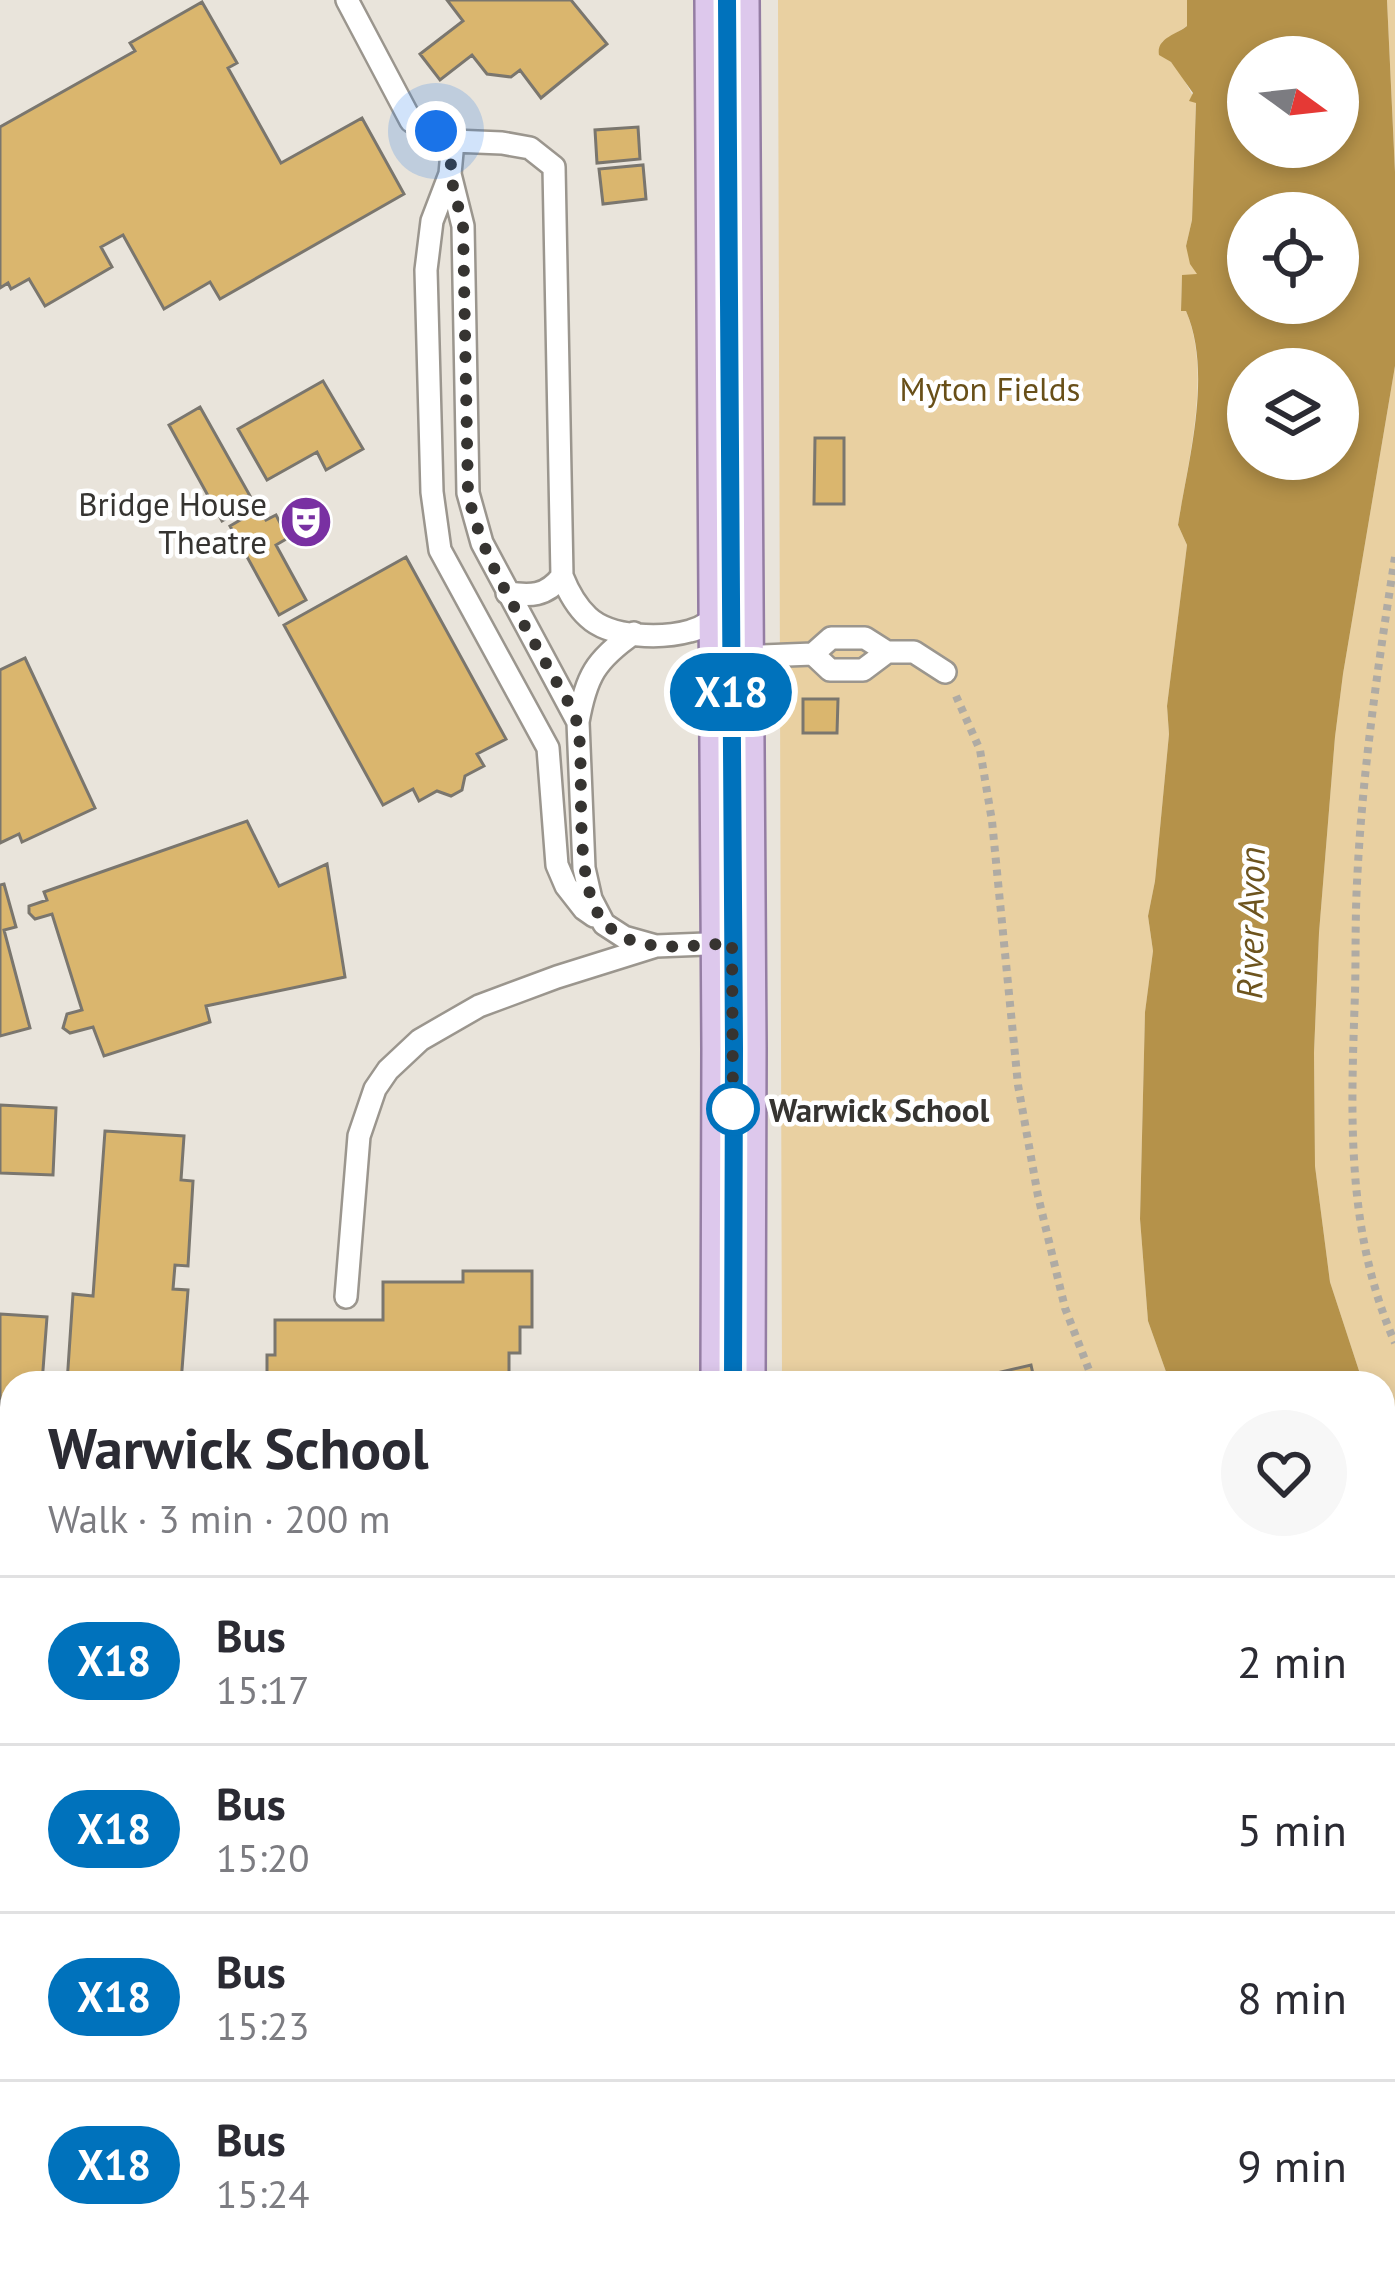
<!DOCTYPE html>
<meta charset="utf-8">
<style>
:root{--surface:#fff;--page:#f7f7f7;--text:#2b2b33;--muted:#7c7c81;--line:#e1e1e2}
body{margin:0;font-family:"PT Sans",sans-serif;background:var(--page);color:var(--text);height:100vh;display:flex;flex-direction:column;font-size:45px;white-space:nowrap}
*{box-sizing:border-box;margin:0}
p{font-size:39px;color:var(--muted)}
.icon{flex:none;width:66px;height:66px;fill:none;stroke:currentColor;stroke-width:2;stroke-linecap:round;stroke-linejoin:round}
.map{position:relative;flex:1;overflow:hidden}
.side{position:absolute;left:0px;top:1371px;width:1395px;height:903px;display:flex;flex-direction:column;background:var(--surface);border-radius:36px 36px 0 0;box-shadow:0 6px 18px #0003}
.side>*{flex:none}
.badge{padding:0 24px;border-radius:39px;font-size:42px;line-height:78px}
.needle{width:78px;rotate:105deg}
.buttons{position:absolute;left:1227px;top:36px;display:grid;gap:24px}
.buttons a{display:grid;place-items:center;width:132px;height:132px;border-radius:50%;background:var(--surface);box-shadow:0 6px 18px #0003;font-size:60px}
.you{position:absolute;width:60px;height:60px;margin:-30px;border:9px solid #fff;border-radius:50%;background:#1a73e8;box-shadow:0 0 0 18px #1a73e833}
.map>.badge{position:absolute;translate:-50% -50%;box-shadow:0 0 0 6px #fff}
.round{display:grid;place-items:center;flex:none;width:126px;height:126px;border-radius:63px;background:var(--page)}
.overview{display:flex;align-items:center;justify-content:space-between;height:204px;padding:0 48px}
h1{font-size:57px;font-weight:700;line-height:90px}
ul{padding:0;list-style:none}
li{display:flex;align-items:center;gap:36px;height:168px;padding:0 48px;border-top:3px solid var(--line)}
li div{flex:1}
li b{display:block;font-size:45px}
li em{font-style:normal}
li .badge{min-width:132px;font-weight:700;text-align:center}
.map>svg:first-child{display:block}
.green{fill:#e9d0a1}
.water{fill:#b5924a;fill-rule:evenodd}
.building{fill:#dab66e;stroke:#7a766e;stroke-width:3}
.lines{fill:none;stroke-linecap:round;stroke-linejoin:round}
.service-casing{stroke:#9b968e;stroke-width:26}
.minor-casing{stroke:#9b968e;stroke-width:44}
.primary-casing{stroke:#947da3;stroke-width:68}
.path{stroke:#afaba4;stroke-width:8;stroke-dasharray:6 6;stroke-linecap:butt}
.service{stroke:#fff;stroke-width:21}
.minor{stroke:#fff;stroke-width:39}
.primary{stroke:#ddc8ec;stroke-width:63}
.line-casing{stroke:#fff;stroke-width:27}
.line{stroke:#0072bc;stroke-width:18}
.walk{stroke:#363431;stroke-width:12;stroke-dasharray:0 21.6}
.stop-dot{fill:#fff;stroke:#0072bc;stroke-width:6}
.labels{text-anchor:middle;dominant-baseline:central;stroke-width:9;stroke-linejoin:round;paint-order:stroke}
.park-label{font-size:33px;fill:#684f18;stroke:#fff}
.poi-label{font-size:33px;fill:#363431;stroke:#fff;text-anchor:end}
.stop-label{font-size:33px;font-weight:bold;fill:#363431;stroke:#fff;text-anchor:start}
.water-label{font-size:36px;font-style:italic;fill:#6d541e;stroke:#fff}
</style>
<div class="map">
<svg width="1395" height="2273" viewBox="0 0 1395 2273">
<rect width="100%" height="100%" fill="#e9e4db"/>
<path class="green" d="M778 0H1187V26L1162 42 1160 55 1171 62 1179 71 1196 101 1192 220 1186 246 1198 275 1182 276 1181 310 1186 311C1212 373 1188 460 1178 525L1187 545 1167 706 1169 734 1155 881 1148 916 1153 951 1145 1012 1140 1219 1148 1321 1170 1383H782Z
M1387 0H1395V172Z
M1395 366V1444L1383 1422V1383H1363L1330 1282 1315 1166 1314 1053 1319 933 1335 737 1343 674Z
M0 1490 12 1491V2136L5 2138 12 2169V2262H34L37 2273H0Z
M1383 1680 1395 1701V2273H1132V2262H1383Z"/>
<path class="water" d="M1187 0H1387L1395 172V366L1343 674 1335 737 1319 933 1314 1053 1315 1166 1330 1282 1363 1383H1170L1148 1321 1140 1219 1145 1012 1153 951 1148 916 1155 881 1169 734 1167 706 1187 545 1178 525C1188 461 1213 373 1186 311H1181L1182 275 1197 274 1190 264 1186 246 1192 220 1196 103 1189 101 1193 93 1171 62 1159 55C1156 38 1176 35 1187 26ZM1248 57H1338V147H1248ZM1248 213H1338V303H1248ZM1248 369H1338V459H1248Z
M1383 1422 1395 1444V1701L1383 1680Z"/>
<path class="building" d="M447 0H571L607 44 541 98 520 70 511 77 487 74 472 55 440 80 420 54 463 21Z
M202 2 237 63 228 68 281 163 362 118 404 194 220 299 210 282 164 309 123 235 101 247 112 267 45 306 29 279 11 289 8 283 0 288V127L135 51 130 43Z
M638 127 640 159 597 163 595 130Z
M643 165 646 199 603 204 599 169Z
M323 381 363 449 326 470 317 452 267 480 238 429Z
M200 407 254 503 222 521 169 425Z
M815 438H844V504H814Z
M259 509 266 520 276 515 288 538 276 545 306 600 279 615 230 526Z
M406 557 506 739 477 754 484 766 465 776 462 790 451 796 437 791 419 801 413 789 383 805 284 625Z
M25 658 95 808 22 842 19 834 0 843V670Z
M803 699H838L837 733H803Z
M247 821 279 886 327 864 345 977 206 1006 210 1022 104 1056 93 1027 70 1033 63 1028 67 1014 82 1010 52 914 35 919 29 913V906L47 900 44 892Z
M4 884 16 927 4 930 30 1028 0 1036V885Z
M0 1105 56 1108 53 1175 0 1173Z
M105 1131 184 1136 181 1180 193 1181 188 1266 175 1265 173 1289 188 1290 181 1383H67L73 1294 93 1296Z
M463 1271H532V1327H520V1353H509V1383H267V1355H275V1320H383V1282H463Z
M0 1314 47 1317 42 1383H12V1458H0Z
M1031 1365 1035 1383H954Z
M41 2262H337L339 2273H43Z
M481 2262H625L626 2273H483Z
M941 2262H987L988 2273H941Z"/>
<g class="lines">
<g class="service-casing">
<path id="service" d="M347 0 411 121 453 141 502 143 530 148 554 167 562 576C568 591 576 606 588 617 610 638 661 639 690 631 703 628 712 620 722 611
M453 141 450 174 463 226 468 493 482 543 578 722 584 868 591 899 604 924 624 937 656 946 731 943
M450 174 432 221 426 270 432 492 440 550 548 748 557 865 566 886 584 909 594 916
M507 593C530 596 546 597 562 576
M813 654 830 670H863L887 652
M738 657 813 654 831 638H865L887 652H914L945 672
M578 722C586 677 595 660 634 633
M346 1297 359 1136 375 1089 388 1070 420 1040 479 1006 557 977 656 946"/>
</g>
<g class="minor-casing">
<path id="minor" d="M827 2273V2262"/>
</g>
<g class="primary-casing">
<path id="primary" d="M727 0 734 1048 733 1383
M737 2262V2273"/>
</g>
<path class="path" d="M1395 557C1378 665 1362 774 1357 883 1355 920 1356 956 1355 993 1351 1114 1345 1229 1395 1343
M956 696 980 750 992 821 1018 1085 1038 1196 1065 1308 1094 1383
M1383 2136 1395 2162"/>
<use href="#service" class="service"/>
<use href="#minor" class="minor"/>
<use href="#primary" class="primary"/>
</g>
<g class="lines">
<g class="line-casing">
<path id="line" d="M727 0 734 1048 733 1383"/>
</g>
<use href="#line" class="line"/>
<path class="walk" d="M436 131 453 141 450 174 463 226 468 493C481 557 518 612 549 669 558 686 574 707 578 727 586 777 570 890 607 925 638 956 692 945 732 943L733 1109"/>
</g>
<defs>
<g id="theatre-disc" transform="scale(2.7)"><circle r="9.5" fill="#7930a2" stroke="#fff"/><path d="M-5-5.5Q0-4 5-5.5V0Q5 5 0 6Q-5 5-5 0ZM-3.3-2.5H-1v1.5H-3.3ZM1-2.5H3.3v1.5H1ZM-2.8 1Q0 5.5 2.8 1Z" fill="#fff"/></g>
</defs>
<g fill-rule="evenodd">
<use href="#theatre-disc" x="306" y="522"/>
</g>
<circle class="stop-dot" cx="733" cy="1109" r="24"/>
<g class="labels">
<g class="park-label">
<text x="990" y="388">Myton Fields</text>
</g>
<g class="poi-label">
<text x="267" y="503">Bridge House<tspan x="267" dy="38">Theatre</tspan></text>
</g>
<g class="stop-label">
<text x="769" y="1109">Warwick School</text>
</g>
<g class="water-label">
<text transform="translate(1250 923) rotate(-89)">River Avon</text>
</g>
</g>
</svg>
<div class="buttons">
<a><svg class="needle" viewBox="-14 -14 28 28"><path d="M0-13l5 13h-10z" fill="#e53935"/><path d="M0 13l5-13h-10z" fill="#7c7c81"/></svg></a>
<a><svg class="icon" aria-label="locate" viewBox="0 0 24 24"><circle cx="12" cy="12" r="6"/><path d="M12 2v4M12 18v4M2 12h4M18 12h4"/></svg></a>
<a><svg class="icon" aria-label="layers" viewBox="0 0 24 24"><path d="M12 4l9 5-9 5-9-5zM3 14l9 5 9-5"/></svg></a>
</div>
<div class="you" style="left:436px;top:131px"></div>
<b class="badge" style="left:731px;top:692px;background:#0072bc;color:#fff">X18</b>
<section class="side">
<div class="overview"><div><h1>Warwick School</h1><p>Walk · 3 min · 200 m</p></div><a class="round"><svg class="icon" aria-label="heart" viewBox="0 0 24 24"><path d="M12 20l-8-8c-3-5 5-10 8-4 3-6 11-1 8 4z"/></svg></a></div>
<ul>
<li><span class="badge" style="background:#0072bc;color:#fff">X18</span><div><b>Bus</b><p>15:17</p></div><em>2 min</em></li>
<li><span class="badge" style="background:#0072bc;color:#fff">X18</span><div><b>Bus</b><p>15:20</p></div><em>5 min</em></li>
<li><span class="badge" style="background:#0072bc;color:#fff">X18</span><div><b>Bus</b><p>15:23</p></div><em>8 min</em></li>
<li><span class="badge" style="background:#0072bc;color:#fff">X18</span><div><b>Bus</b><p>15:24</p></div><em>9 min</em></li>
</ul>
</section>
</div>
